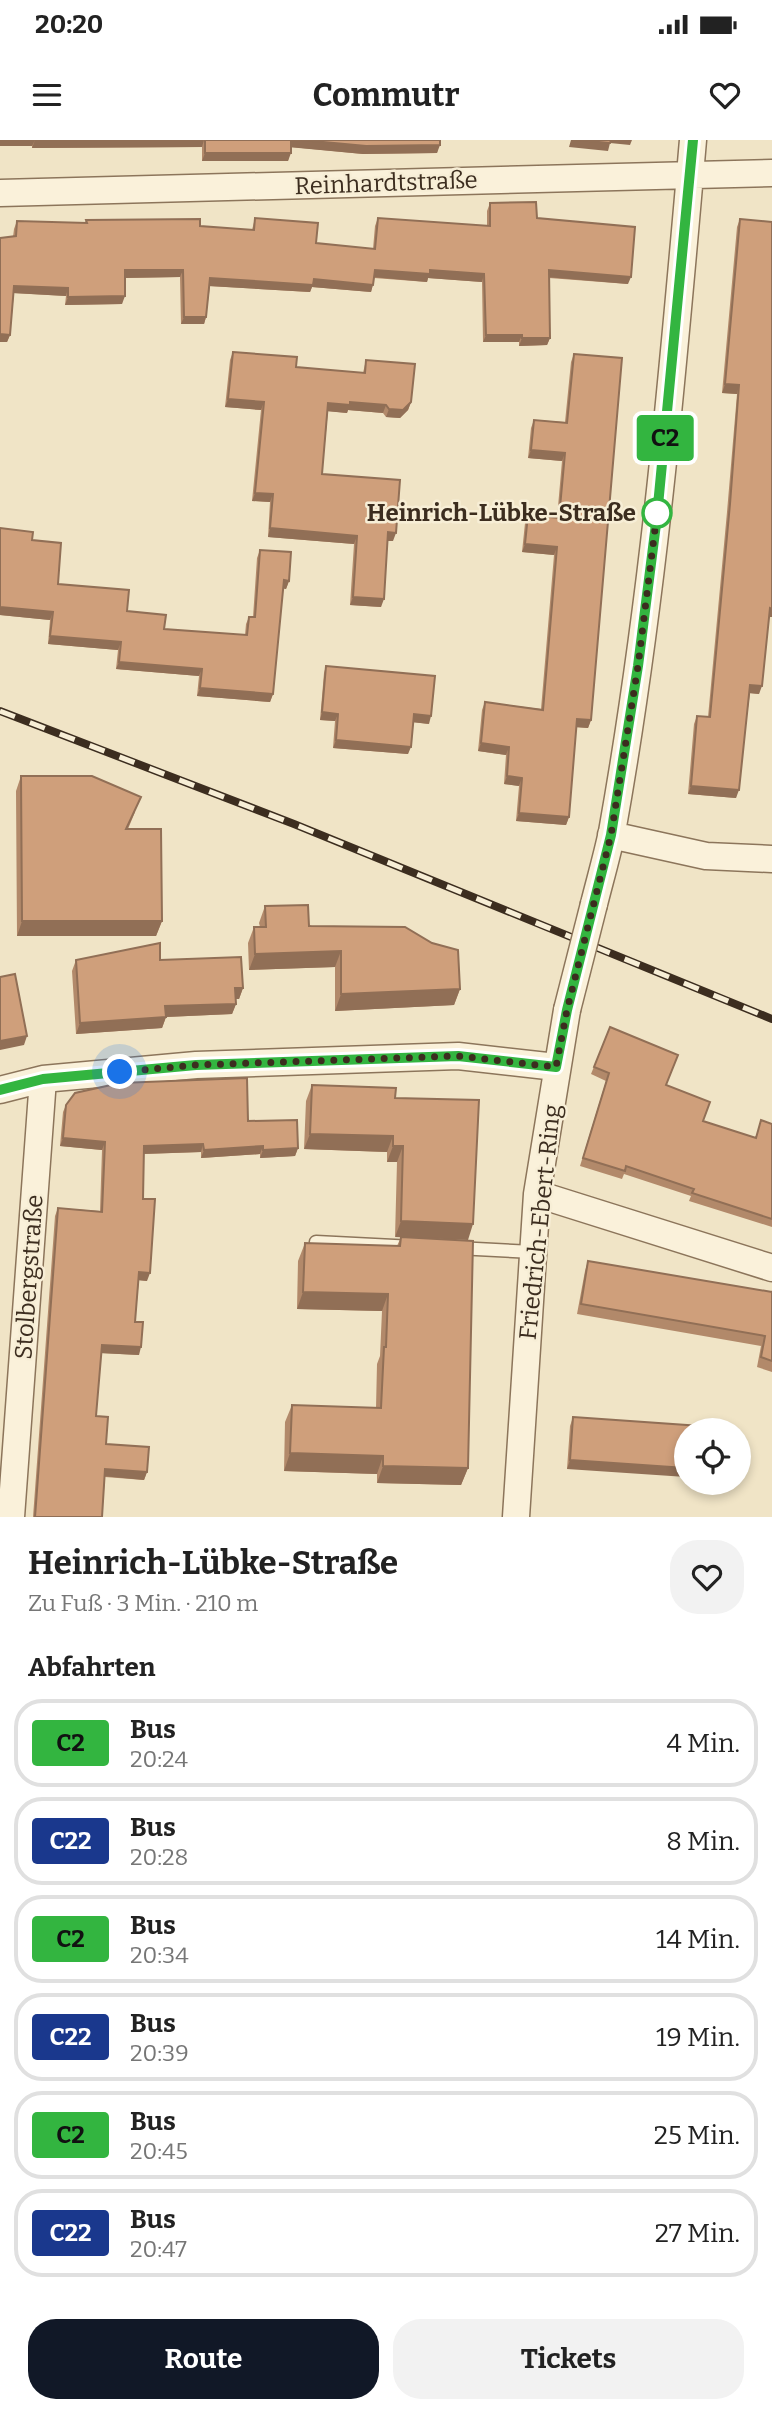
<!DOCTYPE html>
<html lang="de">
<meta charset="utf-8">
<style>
:root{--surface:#fff;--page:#f2f2f2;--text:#222;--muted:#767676;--line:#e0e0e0;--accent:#111827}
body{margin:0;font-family:Bitter,serif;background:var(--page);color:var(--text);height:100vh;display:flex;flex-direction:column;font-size:26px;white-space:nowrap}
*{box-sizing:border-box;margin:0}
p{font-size:23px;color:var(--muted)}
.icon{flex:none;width:38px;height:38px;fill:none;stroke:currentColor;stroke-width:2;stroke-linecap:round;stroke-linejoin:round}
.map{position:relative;height:1377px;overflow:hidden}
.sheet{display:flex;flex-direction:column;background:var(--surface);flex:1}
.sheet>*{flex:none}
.badge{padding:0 14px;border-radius:5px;font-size:24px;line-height:46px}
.buttons{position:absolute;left:674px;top:1278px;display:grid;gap:14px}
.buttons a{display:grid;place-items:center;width:77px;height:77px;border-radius:50%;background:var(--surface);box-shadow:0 4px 10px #0003;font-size:35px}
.you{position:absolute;width:35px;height:35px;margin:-18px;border:5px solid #fff;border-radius:50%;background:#1a73e8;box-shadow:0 0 0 10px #1a73e833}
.map>.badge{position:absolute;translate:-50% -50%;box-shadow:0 0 0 4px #fff}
h2{padding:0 28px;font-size:26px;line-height:63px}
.round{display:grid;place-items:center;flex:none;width:74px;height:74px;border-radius:28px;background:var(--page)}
.head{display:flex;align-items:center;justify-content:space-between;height:119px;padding:0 28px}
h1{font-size:33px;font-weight:700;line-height:52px}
.cta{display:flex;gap:14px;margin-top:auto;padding:14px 28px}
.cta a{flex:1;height:80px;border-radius:28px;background:var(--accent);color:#fff;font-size:28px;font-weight:700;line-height:80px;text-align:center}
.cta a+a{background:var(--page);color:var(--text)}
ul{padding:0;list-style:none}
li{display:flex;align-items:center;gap:21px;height:88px;margin:0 14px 10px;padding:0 14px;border:4px solid var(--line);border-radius:28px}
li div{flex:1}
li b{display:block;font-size:26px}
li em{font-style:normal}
li .badge{min-width:77px;font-weight:700;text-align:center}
.status{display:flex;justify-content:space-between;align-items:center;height:49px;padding:0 35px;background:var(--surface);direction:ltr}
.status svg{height:19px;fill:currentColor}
header{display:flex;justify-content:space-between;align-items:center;height:91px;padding:0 28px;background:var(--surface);font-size:32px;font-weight:700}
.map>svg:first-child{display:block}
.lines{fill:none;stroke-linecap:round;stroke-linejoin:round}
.lane-casing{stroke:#8c755b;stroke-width:15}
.street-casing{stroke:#8c755b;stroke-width:29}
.lane{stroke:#faf1da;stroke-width:12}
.street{stroke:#faf1da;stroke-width:26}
.rail-casing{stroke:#3c2d1f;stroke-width:8}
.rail{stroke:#f7eed6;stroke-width:5;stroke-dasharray:16;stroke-linecap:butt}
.street-bridge-casing{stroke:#8c755b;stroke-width:29;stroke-linecap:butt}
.street-bridge{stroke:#faf1da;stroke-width:26}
.wall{fill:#b2896a}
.shaded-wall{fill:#916f56}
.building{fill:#cf9f7b;stroke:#916f56;stroke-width:2}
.line-casing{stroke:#fff;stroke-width:16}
.line{stroke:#33b540;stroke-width:10}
.walk{stroke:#3c2d1f;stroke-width:7;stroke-dasharray:0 12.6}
.stop-dot{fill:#fff;stroke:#33b540;stroke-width:3.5}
.labels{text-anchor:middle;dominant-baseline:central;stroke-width:5;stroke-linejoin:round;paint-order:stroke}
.street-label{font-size:24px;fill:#3c2d1f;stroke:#f7eed6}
.stop-label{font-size:24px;font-weight:bold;fill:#3c2d1f;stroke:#f7eed6;text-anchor:end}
</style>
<div class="status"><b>20:20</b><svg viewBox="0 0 49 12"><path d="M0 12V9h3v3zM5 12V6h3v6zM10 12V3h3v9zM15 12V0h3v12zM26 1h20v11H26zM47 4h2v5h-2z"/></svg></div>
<header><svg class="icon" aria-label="menu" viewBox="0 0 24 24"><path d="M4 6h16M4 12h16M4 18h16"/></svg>Commutr<svg class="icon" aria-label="heart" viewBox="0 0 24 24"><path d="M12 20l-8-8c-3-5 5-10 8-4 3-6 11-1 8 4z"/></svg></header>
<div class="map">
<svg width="772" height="1377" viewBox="0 0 772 1377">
<rect width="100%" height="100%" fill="#f0e4c6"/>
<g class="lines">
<g class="lane-casing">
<path id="lane" d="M316 1102 414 1107
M457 1108 533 1112"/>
</g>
<g class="street-casing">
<path id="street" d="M0 53 772 33
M611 695 706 716 772 719
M594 764C600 740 607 716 612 692 653 463 673 231 693 0
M0 950 43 939 196 925 458 916 556 927
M537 1054 772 1128
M11 1377 43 939
M516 1377 537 1054 567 870"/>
</g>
<use href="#lane" class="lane"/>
<use href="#street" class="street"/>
<g class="rail-casing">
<path id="rail" d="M0 571 294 684 772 879"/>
</g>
<use href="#rail" class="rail"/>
<g class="street-bridge-casing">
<path id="street-bridge" d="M567 870 594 764"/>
</g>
<use href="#street-bridge" class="street-bridge"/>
</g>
<path class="wall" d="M0 0H440L437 13 363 14 291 7 288 21H202V7L32 8V6H0Z
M490 63 537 78 628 144 549 138 550 198 547 205 519 206V202H483L482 142 428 138 427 142 374 138 371 152 312 147 310 152 210 146 206 177 204 184H181L180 137 125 138 122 164 65 165 66 156 14 153 10 195 7 202H0V98L13 97 14 89 17 81 85 83 86 80 252 90 255 78 316 103 373 109 375 86 378 78 487 86V71Z
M740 79 772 82V477H769L759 554 750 553 736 658 688 654 694 584 697 576 708 577 727 372 737 254 722 253 737 87Z
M233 212 296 227 363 233 366 220 411 262 408 270 400 278 386 277 383 273 348 270 347 273 328 271 322 334 393 401H388L381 467 350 465 354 404 268 397 270 362 252 361 261 270 225 267 230 220Z
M574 214 591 580 588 588 576 587 569 677 566 685 516 681 519 646 504 644 506 615 478 611 482 570 485 562 541 569 554 415 522 412 525 383 528 375 557 378 562 321 528 318 531 288 534 280 565 282 571 222Z
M0 388 32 400 58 444 127 471 164 489 245 495 246 484 249 477H253L257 418 260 410 289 441 286 449 283 448 273 554 270 562 197 556 199 536 116 529 118 510 48 504 50 480 0 475Z
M326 526 429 584 413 582 408 614 333 608 335 581 320 580 324 533Z
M21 636 135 672 128 689 162 781 156 796H17L16 651Z
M265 766 460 849 454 865 335 871V827L249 830 248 803 254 787H260L259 783Z
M76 820H160L243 848 239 859H236V864L232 874 166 877 162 888 76 894 72 831Z
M610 887 703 981 755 998 772 984V1087L689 1061 691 1056 624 1034 622 1039 580 1026 606 941 591 934Z
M312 945 395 958 479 960 395 1097 397 1022H387V1012L304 1009 306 961Z
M66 965 248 981 298 1008 295 1016 260 1018V1014L201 1018V1012L144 1014 143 1059 147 1141 139 1140 135 1182 139 1215 101 1213 96 1276 106 1304 147 1332 144 1340 105 1337 102 1377H33L55 1076 58 1068 100 1071 102 1010 60 1006 63 972Z
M401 1097 468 1328 461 1345 377 1343V1334L284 1331 285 1282 292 1265 376 1268 377 1224 380 1216 382 1171 297 1169 298 1121 305 1103 397 1106Z
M588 1121 771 1152 772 1150V1232L757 1227 761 1206 577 1174 585 1131Z
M573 1277 729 1290 567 1329 570 1286Z"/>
<path class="shaded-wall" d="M0 0H35L32 6H0Z
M35 0H204L202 7 32 8Z
M290 0H302L440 5 437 13 363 14 288 7Z
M571 0H632L630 5 610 3 608 11 569 7Z
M205 13H291L288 21H202Z
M125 130H183L180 137 122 138Z
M375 130H430L484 134 482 142 428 138 427 142 372 137Z
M549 130 631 137 628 144 546 137Z
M210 138 314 139 373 145 371 152 312 147 310 152 208 146Z
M14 146 68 148 66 156 12 153Z
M125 156 122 164 65 165 68 157Z
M184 177H206L204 184H181Z
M0 194 10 195 7 202H0Z
M486 195H522L519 202H483Z
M522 198H550L547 205 519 206Z
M725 244 739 245 737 254 722 253Z
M228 259 264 262 261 270 225 267Z
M350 262 386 265 383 273 348 270 347 273 325 271 328 263Z
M411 262 408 270 400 278 386 277 389 269Z
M531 310 565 313 562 321 528 318Z
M255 353 273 354 270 362 252 361Z
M270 388 357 396 354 404 268 397Z
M388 392 396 393 393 401H385Z
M525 404 557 407 554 415 522 412Z
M284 440 289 441 286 449 281 448Z
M353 457 384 459 381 467 350 465Z
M0 467 53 472 50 480 0 475Z
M770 468 772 469V477H767Z
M50 496 121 502 118 510 48 504Z
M119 522 202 529 199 536 116 529Z
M750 545 762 546 759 554 748 553Z
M200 548 273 554 270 562 197 556Z
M322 572 338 574 335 581 320 580Z
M414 574 431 576 429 584 411 582Z
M577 579 591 580 588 588 574 587Z
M336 600 411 607 408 614 333 608Z
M481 603 509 607 506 615 478 611Z
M507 636 522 638 519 646 504 644Z
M691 646 739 650 736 658 688 654Z
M519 673 569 677 566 685 516 681Z
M22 781H162L156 796H17Z
M341 811 335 827 249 830 255 814Z
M235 848H243L239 859H231Z
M460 849 454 865 335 871 341 854Z
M236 864 232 874 166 877 162 888 76 894 80 883 165 866Z
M27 896 24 905 0 910V901Z
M310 994 393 996 387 1012 304 1009Z
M63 998 105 1002 102 1010 60 1006Z
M203 1004 201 1012 141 1014 144 1006Z
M263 1006 260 1014 201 1018 204 1010Z
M393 1006H403L397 1022H387Z
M298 1008 295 1016 260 1018 263 1010Z
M401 1081 473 1084 468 1100 395 1097Z
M139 1132 150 1133 147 1141 136 1140Z
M303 1152 388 1154 382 1171 297 1169Z
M102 1205 141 1207 139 1215 99 1213Z
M290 1313 383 1316 377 1334 284 1331Z
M570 1320 686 1328V1337L567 1329Z
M383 1326 468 1328 461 1345 377 1343Z
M105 1329 147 1332 144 1340 102 1336Z"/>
<path class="building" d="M205 0H291V13H205Z
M302 0H440V5L366 6Z
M577 0H611L610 3Z
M536 62 537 78 635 87 631 137 549 130 550 198H522V195H486L484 134 430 130V134L375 130 373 145 314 139 313 145 210 138 206 177H184L183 130H125V156L68 157V148L14 146 10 195 0 194V98L16 96 17 81 87 83 86 80 200 79V86L254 90 255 78 318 83 316 103 375 109 378 78 490 86V63Z
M740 79 772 82V469L770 468 762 546 750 545 739 650 691 646 697 576 710 577 730 364 739 245 725 244Z
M233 212 297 217 296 227 365 233 366 220 415 224 411 262 403 270 389 269 386 265 350 262V265L328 263 322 334 400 340 396 393 388 392 384 459 353 457 357 396 270 388 273 354 255 353 264 262 228 259Z
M574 214 622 218 591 580 577 579 569 677 519 673 522 638 507 636 509 607 481 603 485 562 543 570 557 407 525 404 528 375 559 378 565 313 531 310 534 280 567 283Z
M0 388 33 392 32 400 61 403 58 444 129 450 127 471 166 475 164 489 247 495 249 477H255L260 410 291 412 289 441 284 440 273 554 200 548 202 529 119 522 121 502 50 496 53 472 0 467Z
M326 526 435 536 431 576 414 574 411 607 336 600 338 574 322 572Z
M21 636H92L141 657 126 689H161L162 781H22Z
M308 765 309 786 405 787 432 803 458 810 460 849 341 854V811L255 814 254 787H266L265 766Z
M160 803V820L241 817 243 848H235L236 864 165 866 166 877 80 883 76 820Z
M15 834 27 896 0 901V837Z
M610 887 678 915 666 945 710 962 703 981 756 998 761 980 772 984V1079L692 1053 694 1049 626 1026 625 1031 583 1018 609 933 594 927Z
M247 938 248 981 297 980 298 1008 263 1010V1006L204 1010 203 1004 144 1006 143 1059H155L150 1133 139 1132 135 1182H143L141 1207 102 1205 96 1276 108 1277 106 1304 149 1307 147 1332 105 1329 102 1377H35L58 1068 102 1072 105 1002 63 998 66 965 75 953 120 943Z
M312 945 396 948 395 958 479 960 473 1084 401 1081 403 1006H393V996L310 994Z
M401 1097 473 1101 468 1328 383 1326V1316L290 1313 292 1265 381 1268 384 1207H386L388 1154 303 1152 305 1103 400 1106Z
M588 1121 772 1152V1221L761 1217 765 1196 581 1164Z
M573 1277 729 1288V1290H686V1328L570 1320Z"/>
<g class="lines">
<g class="line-casing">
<path id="line" d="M0 950 43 939 196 925 458 916 556 927 567 870 611 695 638 526 657 376 693 0"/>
</g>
<use href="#line" class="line"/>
<path class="walk" d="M120 932 196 925 458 916 556 927 567 870 611 695 638 526 657 373"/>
</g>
<circle class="stop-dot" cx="657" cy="373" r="14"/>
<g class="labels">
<g class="street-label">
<text transform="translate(386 43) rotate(-2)">Reinhardtstraße</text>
<text transform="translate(540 1082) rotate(-84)">Friedrich-Ebert-Ring</text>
<text transform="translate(29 1137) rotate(-86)">Stolbergstraße</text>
</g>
<g class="stop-label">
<text x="636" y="373">Heinrich-Lübke-Straße</text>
</g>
</g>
</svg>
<div class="buttons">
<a><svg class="icon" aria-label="locate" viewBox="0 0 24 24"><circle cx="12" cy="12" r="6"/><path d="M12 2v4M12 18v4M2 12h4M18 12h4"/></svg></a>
</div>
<div class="you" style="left:120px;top:932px"></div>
<b class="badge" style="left:665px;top:298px;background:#33b540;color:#111">C2</b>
</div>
<section class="sheet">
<div class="head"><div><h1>Heinrich-Lübke-Straße</h1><p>Zu Fuß · 3 Min. · 210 m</p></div><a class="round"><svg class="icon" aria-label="heart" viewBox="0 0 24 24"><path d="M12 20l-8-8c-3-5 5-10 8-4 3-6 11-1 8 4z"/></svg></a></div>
<h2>Abfahrten</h2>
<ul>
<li><span class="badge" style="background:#33b540;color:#111">C2</span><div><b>Bus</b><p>20:24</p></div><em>4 Min.</em></li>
<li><span class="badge" style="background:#1a388d;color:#fff">C22</span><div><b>Bus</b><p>20:28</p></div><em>8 Min.</em></li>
<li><span class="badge" style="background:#33b540;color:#111">C2</span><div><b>Bus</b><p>20:34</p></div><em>14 Min.</em></li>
<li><span class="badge" style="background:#1a388d;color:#fff">C22</span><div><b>Bus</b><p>20:39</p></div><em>19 Min.</em></li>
<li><span class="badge" style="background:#33b540;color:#111">C2</span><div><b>Bus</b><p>20:45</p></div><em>25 Min.</em></li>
<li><span class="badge" style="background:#1a388d;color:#fff">C22</span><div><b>Bus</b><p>20:47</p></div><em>27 Min.</em></li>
</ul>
<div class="cta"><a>Route</a><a>Tickets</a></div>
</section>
